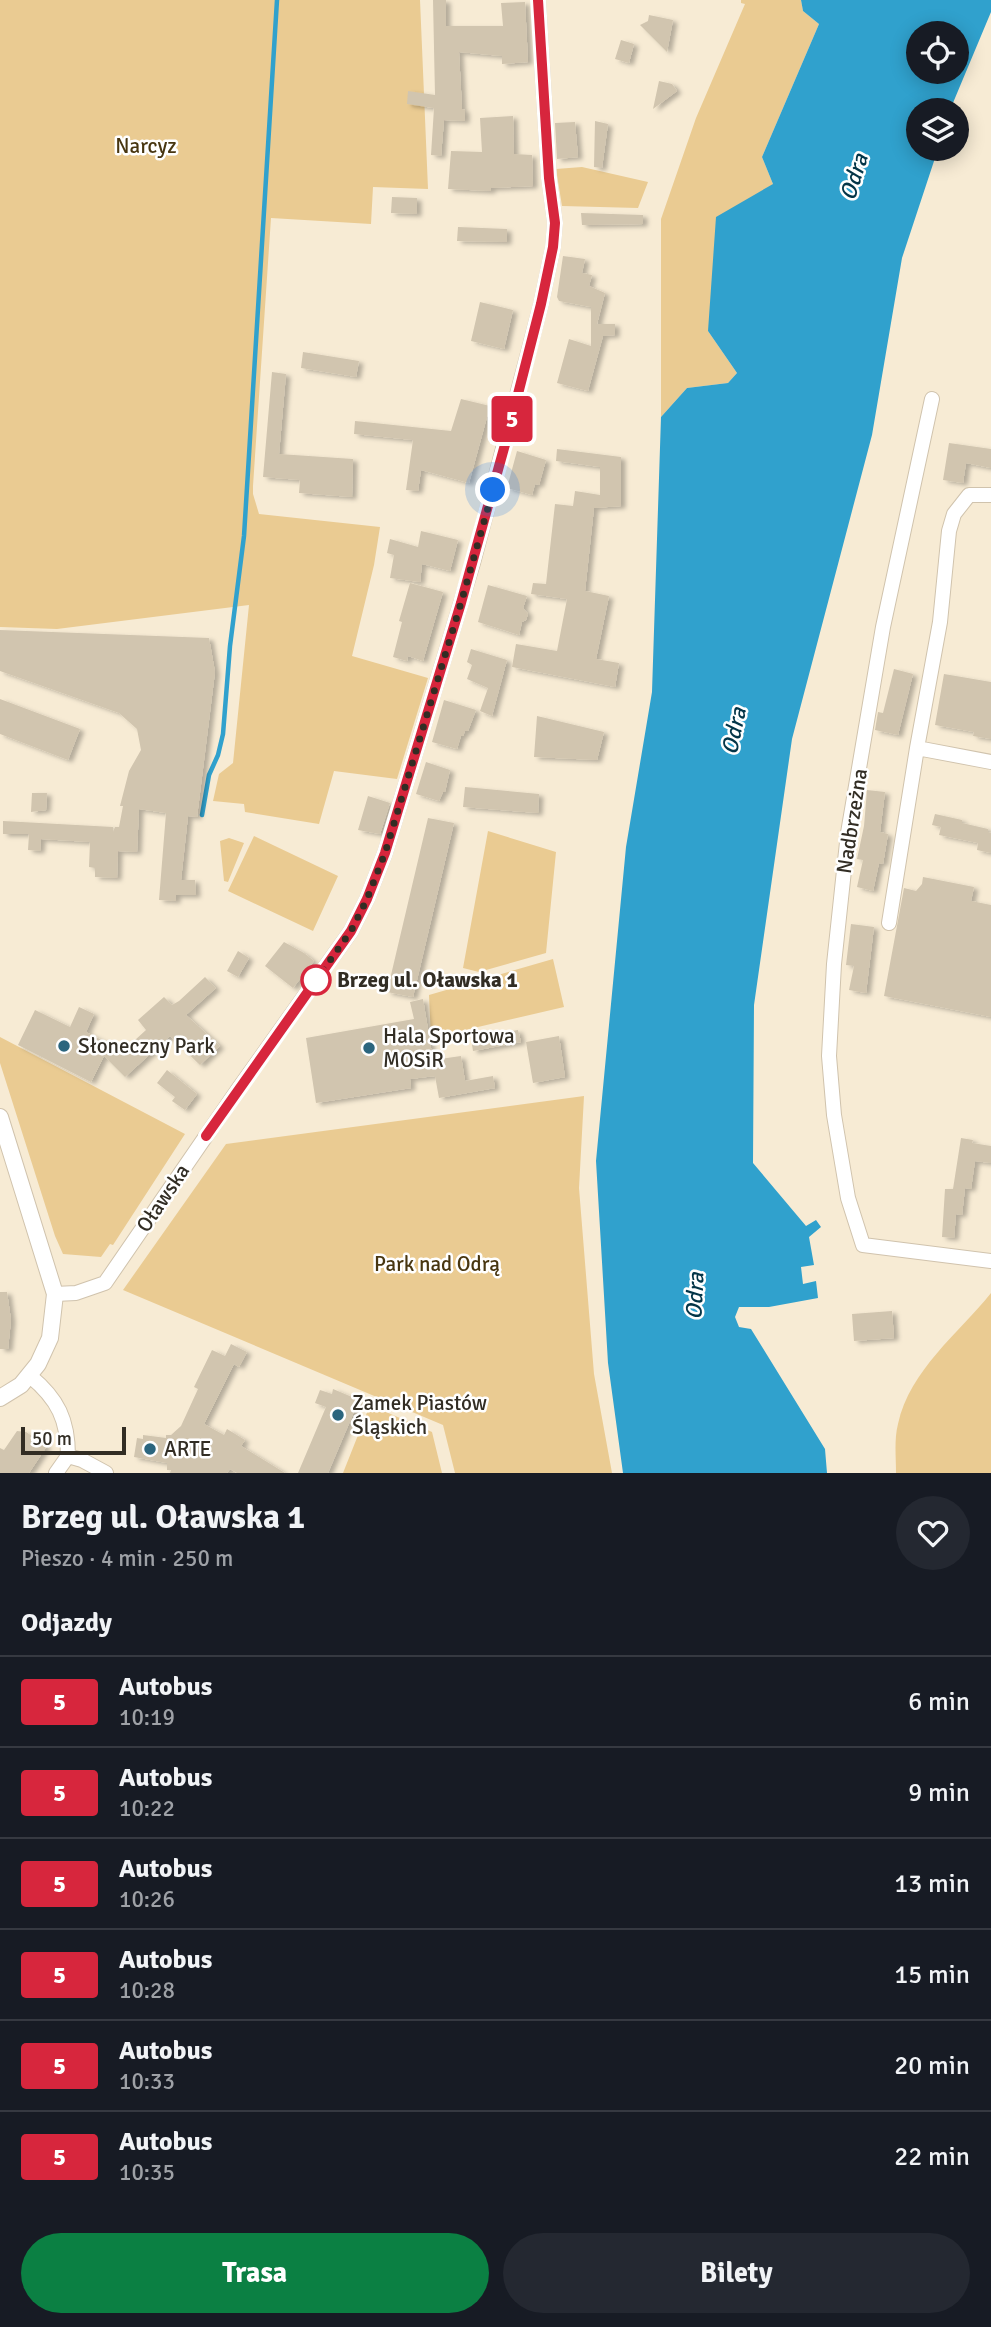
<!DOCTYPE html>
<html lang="pl">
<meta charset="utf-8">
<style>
:root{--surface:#171b24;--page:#242831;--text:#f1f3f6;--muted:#9ea1a6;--line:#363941;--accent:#0b8043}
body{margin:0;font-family:Signika,sans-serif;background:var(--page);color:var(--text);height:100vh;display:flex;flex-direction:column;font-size:26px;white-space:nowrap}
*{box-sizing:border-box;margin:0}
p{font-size:23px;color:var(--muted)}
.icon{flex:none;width:38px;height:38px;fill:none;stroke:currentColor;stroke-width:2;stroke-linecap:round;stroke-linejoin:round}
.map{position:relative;height:1473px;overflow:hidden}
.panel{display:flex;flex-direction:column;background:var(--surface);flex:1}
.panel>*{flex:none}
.badge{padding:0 14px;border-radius:5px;font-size:24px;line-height:46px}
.controls{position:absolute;left:906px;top:21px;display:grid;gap:14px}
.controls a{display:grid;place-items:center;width:63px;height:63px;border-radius:50%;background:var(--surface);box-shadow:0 4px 18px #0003;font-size:35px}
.scale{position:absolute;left:21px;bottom:18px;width:105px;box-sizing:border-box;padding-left:7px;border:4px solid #322d24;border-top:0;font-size:19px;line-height:24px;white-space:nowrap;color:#322d24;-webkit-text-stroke:5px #fff;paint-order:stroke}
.you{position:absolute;width:35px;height:35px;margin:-18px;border:5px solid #fff;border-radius:50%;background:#1a73e8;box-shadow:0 0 0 10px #1a73e833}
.map>.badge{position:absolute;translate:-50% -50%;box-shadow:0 0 0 4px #fff}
h2{padding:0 21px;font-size:26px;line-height:63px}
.round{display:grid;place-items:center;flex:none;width:74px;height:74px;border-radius:37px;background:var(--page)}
.head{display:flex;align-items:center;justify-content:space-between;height:119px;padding:0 21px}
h1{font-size:33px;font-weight:800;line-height:52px}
.primary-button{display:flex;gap:14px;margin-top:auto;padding:14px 21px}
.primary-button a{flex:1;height:80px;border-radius:42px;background:var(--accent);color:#fff;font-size:28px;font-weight:800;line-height:80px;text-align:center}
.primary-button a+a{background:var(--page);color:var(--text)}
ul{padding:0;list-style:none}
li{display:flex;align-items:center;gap:21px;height:91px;padding:0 21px;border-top:2px solid var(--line)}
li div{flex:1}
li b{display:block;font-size:26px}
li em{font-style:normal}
li .badge{min-width:77px;font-weight:700;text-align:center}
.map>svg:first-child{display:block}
.green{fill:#eacb92}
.water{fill:#30a1cd;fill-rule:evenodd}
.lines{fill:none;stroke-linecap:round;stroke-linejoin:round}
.stream{stroke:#30a1cd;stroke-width:4.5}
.building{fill:#d1c5af;filter:url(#shadow)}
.minor-casing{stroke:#d0c3ad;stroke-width:16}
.tertiary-casing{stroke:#d0c3ad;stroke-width:18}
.minor{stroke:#fff;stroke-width:14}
.tertiary{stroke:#fff;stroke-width:16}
.line-casing{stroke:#fff;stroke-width:16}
.line{stroke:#d7263d;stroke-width:10}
.walk{stroke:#322d24;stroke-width:7;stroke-dasharray:0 12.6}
.stop-dot{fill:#fff;stroke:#d7263d;stroke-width:3.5}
.poi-dot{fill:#2b657e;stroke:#fff;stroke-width:2.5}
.labels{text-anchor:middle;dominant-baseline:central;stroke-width:5;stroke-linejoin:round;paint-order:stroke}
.park-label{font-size:21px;fill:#483610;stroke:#fff}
.street-label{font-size:21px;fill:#322d24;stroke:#fff}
.stop-label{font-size:21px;font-weight:bold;fill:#322d24;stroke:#fff;text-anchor:start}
.poi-label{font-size:21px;fill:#322d24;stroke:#fff;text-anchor:start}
.water-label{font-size:23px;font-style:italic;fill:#033548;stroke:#fff}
</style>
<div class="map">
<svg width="991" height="1473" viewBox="0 0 991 1473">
<defs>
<filter id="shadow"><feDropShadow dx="4.5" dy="2.5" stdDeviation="2" flood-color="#0004"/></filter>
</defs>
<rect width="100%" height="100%" fill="#f7ebd4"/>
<path class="green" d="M0 0H420L428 189 373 187 371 224 271 218 253 486V494L259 514 380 527 374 565 352 656 428 678 397 779 334 771 319 824 245 812 244 804 213 801 219 774 233 763 249 605 57 629 0 627Z
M741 0H801L803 11 819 24 762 157 773 184 708 331 737 373 728 383 687 388 661 417V219L696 118 745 4 741 3Z
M582 167 648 182 638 208 562 206 556 169Z
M488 831 556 852 546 953 479 972 463 968Z
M254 836 338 876 313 931 228 891Z
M229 838 244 843 228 882 224 881 220 841Z
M553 959 564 1007 431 1038 429 995Z
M0 1037 185 1134 113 1245 110 1244 101 1257 63 1254 55 1236 0 1063Z
M584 1096 579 1188 594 1374 612 1473H455L443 1425 123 1290 226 1144Z
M991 1293V1473H896C896 1457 894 1439 898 1424 910 1370 958 1334 991 1293Z
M370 1405 432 1432 442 1473H343Z"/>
<path class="water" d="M801 0H991V12L950 110H919V149H938L902 258 872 435 792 739 754 1005 753 1163 806 1226 816 1220 821 1227 809 1237 814 1265 801 1267 803 1284 816 1281 818 1298 769 1307H739L735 1317 739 1327 751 1329 825 1449 827 1473H623L608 1363 596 1161 626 847 652 692 661 417 687 388 728 383 737 373 708 331 716 217 773 184 762 157 819 24 803 11ZM919 33H957V72H919Z"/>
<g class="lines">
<path class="stream" d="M202 815 209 775 218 755 223 734 230 646 244 536 277 0"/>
</g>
<path class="building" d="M433 0H446V26H503L501 3 525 2 528 62 502 64V56L459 52 462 109 465 110V121L444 120 441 156 431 155 434 108 407 104 408 91 435 95Z
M649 15 673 20 667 52 640 25 648 21Z
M621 40 634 44 629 63 615 59Z
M659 81 672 84 677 91 653 109Z
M513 116 514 154 532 155 533 186 491 188V191L448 189 451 151 482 152 480 118Z
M595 121 608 124 602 168 594 167Z
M575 122 578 157 557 159 555 123Z
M392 197 417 198V214L391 213Z
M581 213 643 215V224L582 225Z
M458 227 507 229V242L457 241Z
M563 256 585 259 582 273 592 275 589 286 605 293 597 324H615V335L603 336 588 391 557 383 569 339 591 346V307L559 301 557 297Z
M480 302 513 310 504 349 471 341Z
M303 352 359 361 356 377 301 368Z
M272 372 286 374 279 454 353 459 352 497 299 493 300 480 263 477Z
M461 399 490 406 469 483 421 470 418 491 406 490 413 440 354 434 355 421 451 431Z
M949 443 991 449V468L966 463 963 483 943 480Z
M557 449 621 457V506L594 508 585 591 609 596 596 659 619 663 615 687 512 667 516 644 557 651 567 599 531 594 533 583 546 584 555 504 573 506 575 491 600 495V467L556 461Z
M517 451 546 460 539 485 535 484 532 495 507 488Z
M421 531 458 540 450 571 422 564 420 582 390 578 394 555 387 553 390 539 418 547Z
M410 583 443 592 423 661 408 656 407 661 393 657 402 622 399 621Z
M488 585 527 596 523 608 528 614 526 620 522 622 519 635 478 622Z
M0 630 209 638 215 672 197 817 188 816 181 880H195L196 895H176V901L159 900 166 813 139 809 137 852 118 851 117 878 95 877V868L89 867 90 842 41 839 40 851 28 850 29 834H3V821L113 827V832L115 827H119L123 806H120L129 771 141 750 137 729 119 713 0 671Z
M471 649 507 660 492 716 480 711 488 688 467 679 472 665 467 662Z
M894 669 913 674 898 735 875 730 878 712 883 713Z
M944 674 991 682V739L973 736 974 732 935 725Z
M0 699 80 729 68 760 0 734Z
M444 700 476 710 468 731H465L463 736H461L457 749 432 742Z
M537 716 604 732 597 760 534 757Z
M426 762 450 770 445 792H443L439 801 416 794Z
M465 787 539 794 538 813 463 807Z
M867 790 885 792 880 832 888 834 883 864 879 863 873 891 857 887 863 860 857 859 864 826Z
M32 793H47L46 810 31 812Z
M368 796 390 803 380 834 358 830Z
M935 814 962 820V823L988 829V832L991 833V853L977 850 978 843 939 835 941 827 932 825Z
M428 818 454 823 413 997 387 992Z
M923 877 974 887 971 901 991 905V1017L884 996 904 888 916 891 922 884Z
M851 924 874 927 866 993 849 990 854 966 846 965Z
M284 942 304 953 314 961 293 988 265 966Z
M238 951 249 958 238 977 227 971Z
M205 977 216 988 186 1015 220 1046 200 1065 170 1036 125 1077 104 1056 91 1082 18 1045 35 1010 70 1027 79 1007 94 1014 86 1032 123 1051 146 1030 138 1020 164 997 172 1005 179 1001Z
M423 999 433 1060 461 1056 465 1081 493 1076 495 1088 439 1098 435 1076 410 1079 411 1088 316 1103 306 1038 414 1019 410 1002Z
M518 1030 521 1042 473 1051 471 1038Z
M559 1036 565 1077 533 1083 526 1042Z
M167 1070 197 1094 185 1110 172 1101 175 1097 157 1083Z
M961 1138 973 1140 972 1143 991 1146V1163L975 1161 971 1189 965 1188 962 1215 956 1214 954 1238 942 1237 945 1189H953Z
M0 1292H7L11 1320 8 1349H0Z
M892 1311 894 1338 854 1341 852 1314Z
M231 1344 247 1352 239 1367 234 1364 204 1424 224 1435 227 1429 245 1440 241 1446 285 1473H237L230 1469 227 1473H170L171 1470H167V1463L134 1457 137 1438 143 1439V1435L166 1438V1435H171L181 1426 198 1389 194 1387 212 1350 225 1356Z
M333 1389 359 1400 328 1473H298L326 1407 315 1403 320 1390 332 1394Z
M17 1431 26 1432 47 1446 29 1473H0V1448L4 1450Z"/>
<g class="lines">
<g class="minor-casing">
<path id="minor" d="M932 399 883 627 848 833 834 964 829 1056 834 1115 848 1198 863 1245 991 1261
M917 748 940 622 949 531 954 514 969 495H991
M889 923 917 748 991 762
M55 1294 76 1293 105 1283 239 1088 351 931 367 899 385 853 473 563 541 304 553 247 555 223 549 178 538 0
M30 1376C58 1399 68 1420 68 1456
M68 1456 82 1460 106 1473
M56 1473 68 1456"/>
</g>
<g class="tertiary-casing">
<path id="tertiary" d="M0 1117 55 1294 50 1338 38 1364 21 1385 0 1398"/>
</g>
<use href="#minor" class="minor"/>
<use href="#tertiary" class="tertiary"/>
</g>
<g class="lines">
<g class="line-casing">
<path id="line" d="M206 1136 351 931 367 899 385 853 461 603 506 441 541 304 553 247 555 223 549 178 538 0"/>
</g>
<use href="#line" class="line"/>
<path class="walk" d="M316 980 351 931 367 899 385 853 461 603 493 490"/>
</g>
<circle class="stop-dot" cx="316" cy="980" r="14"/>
<g class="poi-dot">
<circle cx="64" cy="1046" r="7"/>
<circle cx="369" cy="1048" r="7"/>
<circle cx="338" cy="1415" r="7"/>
<circle cx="150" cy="1449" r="7"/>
</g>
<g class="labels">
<g class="park-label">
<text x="146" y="146">Narcyz</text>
<text x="437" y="1264">Park nad Odrą</text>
</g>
<g class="street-label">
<text transform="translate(852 821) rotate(-81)">Nadbrzeżna</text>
<text transform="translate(163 1198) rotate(-56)">Oławska</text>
</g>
<g class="stop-label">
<text x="337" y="980">Brzeg ul. Oławska 1</text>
</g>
<g class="poi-label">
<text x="383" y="1036">Hala Sportowa<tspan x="383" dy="24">MOSiR</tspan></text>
<text x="78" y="1046">Słoneczny Park</text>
<text x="352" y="1403">Zamek Piastów<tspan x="352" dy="24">Śląskich</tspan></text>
<text x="164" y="1449">ARTE</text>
</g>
<g class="water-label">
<text transform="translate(854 177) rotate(-73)">Odra</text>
<text transform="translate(734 731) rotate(-78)">Odra</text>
<text transform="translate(695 1296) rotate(-87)">Odra</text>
</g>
</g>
</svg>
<div class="controls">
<a><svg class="icon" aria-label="locate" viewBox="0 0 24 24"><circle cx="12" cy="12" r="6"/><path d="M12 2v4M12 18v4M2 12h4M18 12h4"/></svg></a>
<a><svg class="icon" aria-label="layers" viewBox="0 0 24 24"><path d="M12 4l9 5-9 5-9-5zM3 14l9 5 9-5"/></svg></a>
</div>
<div class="scale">50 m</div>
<div class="you" style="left:493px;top:490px"></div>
<b class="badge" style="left:512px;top:419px;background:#d7263d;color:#fff">5</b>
</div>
<section class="panel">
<div class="head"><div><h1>Brzeg ul. Oławska 1</h1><p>Pieszo · 4 min · 250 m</p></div><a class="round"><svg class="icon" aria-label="heart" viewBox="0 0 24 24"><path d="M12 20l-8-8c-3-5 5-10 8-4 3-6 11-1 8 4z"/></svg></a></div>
<h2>Odjazdy</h2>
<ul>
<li><span class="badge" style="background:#d7263d;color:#fff">5</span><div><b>Autobus</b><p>10:19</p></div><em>6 min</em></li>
<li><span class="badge" style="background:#d7263d;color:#fff">5</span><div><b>Autobus</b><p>10:22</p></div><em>9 min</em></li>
<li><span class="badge" style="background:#d7263d;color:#fff">5</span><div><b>Autobus</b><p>10:26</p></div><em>13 min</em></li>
<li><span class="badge" style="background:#d7263d;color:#fff">5</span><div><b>Autobus</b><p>10:28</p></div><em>15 min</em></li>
<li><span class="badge" style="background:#d7263d;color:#fff">5</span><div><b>Autobus</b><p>10:33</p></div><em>20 min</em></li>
<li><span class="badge" style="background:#d7263d;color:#fff">5</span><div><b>Autobus</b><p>10:35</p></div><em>22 min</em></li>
</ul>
<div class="primary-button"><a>Trasa</a><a>Bilety</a></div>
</section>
